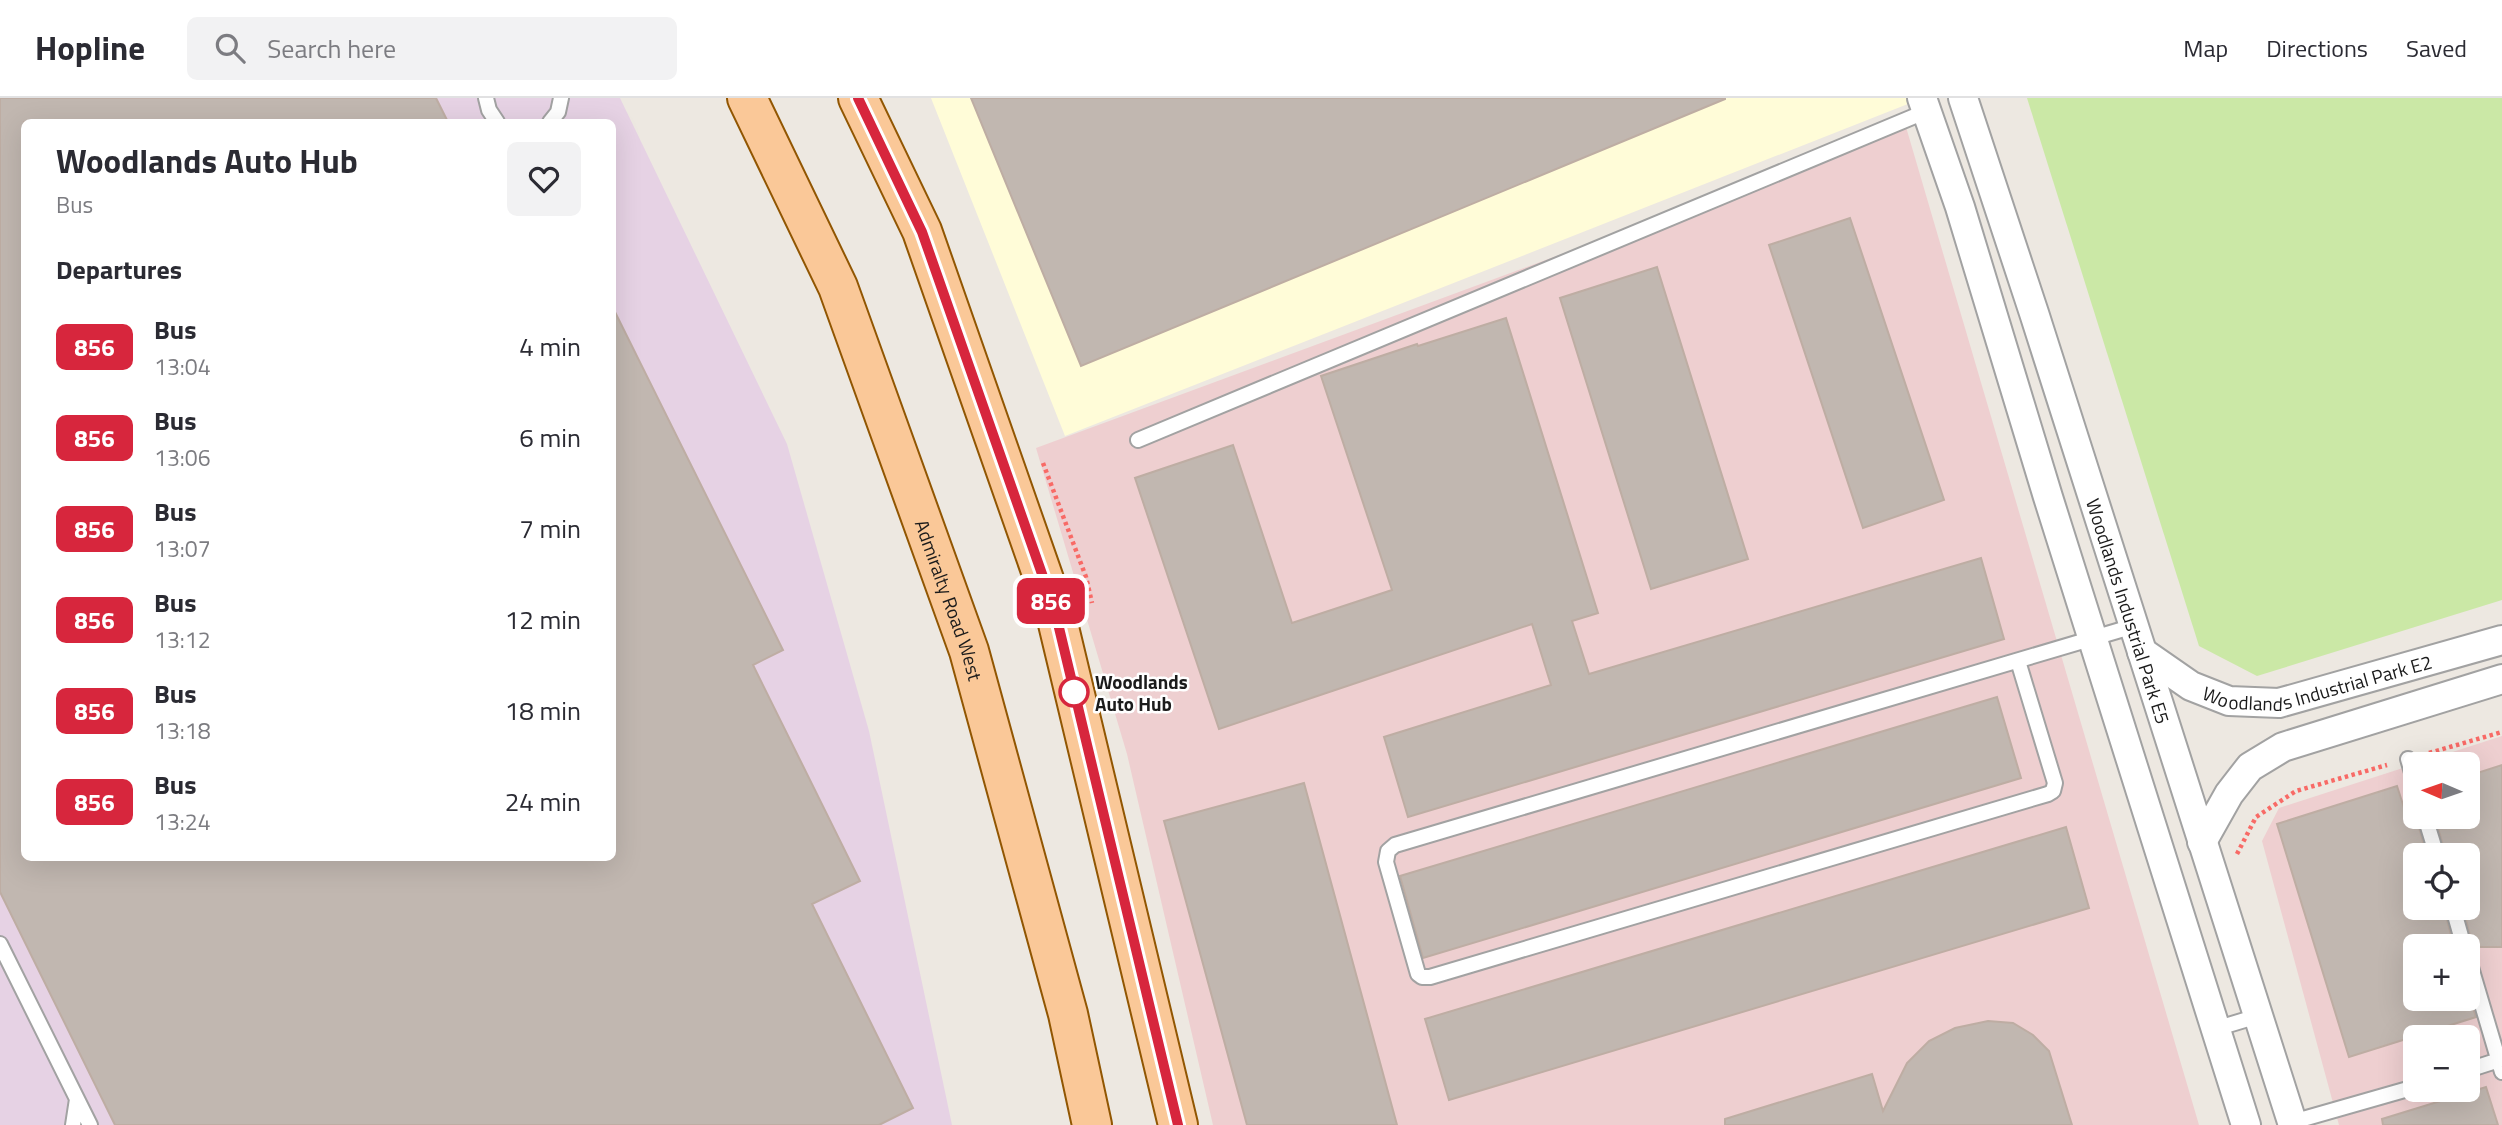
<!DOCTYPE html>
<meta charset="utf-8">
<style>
:root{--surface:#fff;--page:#f2f2f3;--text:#2b2b33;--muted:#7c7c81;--line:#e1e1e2}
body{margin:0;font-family:"Titillium Web",sans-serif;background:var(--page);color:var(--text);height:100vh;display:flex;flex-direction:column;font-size:26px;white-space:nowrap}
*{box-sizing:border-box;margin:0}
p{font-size:23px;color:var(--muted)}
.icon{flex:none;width:38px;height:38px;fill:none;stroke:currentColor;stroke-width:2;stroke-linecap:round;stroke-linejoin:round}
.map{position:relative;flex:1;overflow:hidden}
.drawer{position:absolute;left:21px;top:21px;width:595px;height:742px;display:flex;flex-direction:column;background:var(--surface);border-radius:10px;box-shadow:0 7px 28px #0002}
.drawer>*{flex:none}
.badge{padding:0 14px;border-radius:10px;font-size:24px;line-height:46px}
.needle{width:46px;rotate:272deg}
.controls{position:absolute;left:2403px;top:654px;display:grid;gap:14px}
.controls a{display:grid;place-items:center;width:77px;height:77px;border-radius:10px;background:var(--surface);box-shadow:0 7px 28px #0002;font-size:35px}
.map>.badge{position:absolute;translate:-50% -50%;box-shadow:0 0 0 4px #fff}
h2{padding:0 35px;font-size:26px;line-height:63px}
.round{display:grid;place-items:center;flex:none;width:74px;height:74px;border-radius:10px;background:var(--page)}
.overview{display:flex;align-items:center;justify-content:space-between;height:119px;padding:0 35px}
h1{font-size:33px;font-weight:700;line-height:52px}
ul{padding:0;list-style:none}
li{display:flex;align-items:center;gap:21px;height:91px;padding:0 35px}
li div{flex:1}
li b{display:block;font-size:26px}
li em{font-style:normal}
li .badge{min-width:77px;font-weight:700;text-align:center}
header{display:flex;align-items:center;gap:42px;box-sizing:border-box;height:98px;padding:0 35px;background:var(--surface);border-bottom:2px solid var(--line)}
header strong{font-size:33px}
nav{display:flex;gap:38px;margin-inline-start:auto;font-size:24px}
.search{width:490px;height:63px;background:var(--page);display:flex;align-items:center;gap:18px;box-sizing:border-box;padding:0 24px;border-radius:10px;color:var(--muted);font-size:26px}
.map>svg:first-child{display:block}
.commercial{fill:#eecfd0;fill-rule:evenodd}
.industrial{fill:#e6d2e4;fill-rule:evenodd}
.education{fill:#fffcd8}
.grass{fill:#cbe8a6}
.building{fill:#c1b7b0;stroke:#beada3;stroke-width:2}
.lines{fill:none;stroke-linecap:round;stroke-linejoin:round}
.lane-casing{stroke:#a2a2a2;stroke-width:18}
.street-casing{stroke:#a2a2a2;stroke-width:32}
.primary-casing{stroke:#915602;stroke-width:42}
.path{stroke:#f86a66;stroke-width:4.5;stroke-dasharray:3.5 3.5;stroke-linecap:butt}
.lane{stroke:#fff;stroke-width:14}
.street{stroke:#fff;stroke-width:28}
.primary{stroke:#fac898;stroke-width:38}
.line-casing{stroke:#fff;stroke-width:16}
.line{stroke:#d7263d;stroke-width:10}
.stop-dot{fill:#fff;stroke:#d7263d;stroke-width:3.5}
.labels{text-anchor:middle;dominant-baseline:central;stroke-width:5;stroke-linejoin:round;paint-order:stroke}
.street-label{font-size:19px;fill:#1b1b1b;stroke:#fff}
.stop-label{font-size:19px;font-weight:bold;fill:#1b1b1b;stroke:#fff;text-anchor:start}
</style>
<header>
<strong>Hopline</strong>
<div class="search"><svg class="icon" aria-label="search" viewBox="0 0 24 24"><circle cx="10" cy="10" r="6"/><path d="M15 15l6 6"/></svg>Search here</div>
<nav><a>Map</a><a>Directions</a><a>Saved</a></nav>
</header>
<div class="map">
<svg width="2502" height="1027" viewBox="0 0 2502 1027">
<rect width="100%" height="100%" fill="#ede8e1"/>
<path class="commercial" d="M1906 29 2199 1027H1213L1127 656 1036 350Z
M2502 638V1027H2339L2262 743 2279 710ZM2415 667H2468V719H2415ZM2415 758H2468V810H2415ZM2415 849H2468V901H2415ZM2415 940H2468V992H2415Z"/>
<path class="industrial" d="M0 0H620L787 346 869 633 952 1027H0ZM24 24H612V760H24Z"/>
<path class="education" d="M931 0H1917L1918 2 1065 338Z"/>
<path class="grass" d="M2027 0H2502V502L2257 578 2199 548Z"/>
<path class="building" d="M0 0H436L448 24H24V760H612V208L783 552 753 567 860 783 812 806 913 1010 879 1027H115L0 794Z
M971 0H1725V1L1081 268Z
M1850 120 1944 402 1863 430 1769 147Z
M1657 169 1748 461 1651 491 1560 200Z
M1506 220 1598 515 1572 523 1589 576 1981 460 2004 541 1408 719 1384 639 1551 587 1532 526 1219 631 1135 380 1233 347 1292 525 1392 492 1321 278 1417 246 1418 248Z
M1997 599 2021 680 1423 860 1400 778Z
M2502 667V849H2473L2463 810H2468V758H2446L2435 719H2468V678Z
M1304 685 1397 1027H1247L1164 723Z
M2397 688 2407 719H2416L2427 758H2415V810H2444L2454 849H2415V901H2470L2476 919 2349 959 2277 726Z
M2066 729 2089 810 1449 1002 1425 921Z
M1988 923 2013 925 2033 937 2049 953 2072 1027H1725V1021L1872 976 1883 1013 1907 965 1929 943 1955 930Z
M2486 989 2498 1027H2383L2382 1021Z"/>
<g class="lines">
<g class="lane-casing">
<path id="lane" d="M486 0 489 12 497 24
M550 24 558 14 561 0
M1138 342 1927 13
M2018 563 2055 685 2053 693 2048 696 1430 879H1422L1418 876 1386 764 1388 753 1395 747 2134 528
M2408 661 2415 685
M2425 719 2437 758
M2453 810 2464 849
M0 846 90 1027
M2468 859 2502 974
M2215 931 2258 918
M2468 972 2499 962
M2289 1025 2415 989
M73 1027 77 1001"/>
</g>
<g class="street-casing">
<g id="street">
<path d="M1922 0 1960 109 2048 399 2246 1027"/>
<path id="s1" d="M1963 0 2034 215 2293 1027"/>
<path id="s2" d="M2142 554 2191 588 2229 603 2279 605 2502 542"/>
<path d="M2202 744 2229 696 2250 669 2283 649 2502 581"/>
</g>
</g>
<g class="primary-casing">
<g id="primary">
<path id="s3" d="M747 0 838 189 969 553 1068 916 1092 1027"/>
<path d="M858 0 922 133 1055 513 1178 1027"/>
</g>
</g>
<path class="path" d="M1043 365 1086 479 1092 505
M2429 655 2502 634
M2237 756 2256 719 2296 693 2387 667"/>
<use href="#lane" class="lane"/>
<use href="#street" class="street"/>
<use href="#primary" class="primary"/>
</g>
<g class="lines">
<g class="line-casing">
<path id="line" d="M858 0 922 134 1055 513 1178 1027"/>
</g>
<use href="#line" class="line"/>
</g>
<circle class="stop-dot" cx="1074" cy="594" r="14"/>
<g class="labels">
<g class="street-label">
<text stroke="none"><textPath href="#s3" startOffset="542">Admiralty Road West</textPath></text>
<text stroke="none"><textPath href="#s1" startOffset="539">Woodlands Industrial Park E5</textPath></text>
<text stroke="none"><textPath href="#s2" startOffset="191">Woodlands Industrial Park E2</textPath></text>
</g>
<g class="stop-label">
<text x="1095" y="583">Woodlands<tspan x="1095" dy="22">Auto Hub</tspan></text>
</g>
</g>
</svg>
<div class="controls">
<a><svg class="needle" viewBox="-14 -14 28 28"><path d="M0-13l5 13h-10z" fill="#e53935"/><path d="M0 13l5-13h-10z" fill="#7c7c81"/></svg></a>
<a><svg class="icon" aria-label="locate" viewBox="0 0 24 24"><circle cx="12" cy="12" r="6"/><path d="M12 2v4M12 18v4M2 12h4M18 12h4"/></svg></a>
<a>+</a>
<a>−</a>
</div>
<b class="badge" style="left:1051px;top:503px;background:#d7263d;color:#fff">856</b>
<section class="drawer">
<div class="overview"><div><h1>Woodlands Auto Hub</h1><p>Bus</p></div><a class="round"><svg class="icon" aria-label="heart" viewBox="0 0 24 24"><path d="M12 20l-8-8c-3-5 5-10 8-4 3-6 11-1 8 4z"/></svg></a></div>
<h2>Departures</h2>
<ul>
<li><span class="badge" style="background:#d7263d;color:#fff">856</span><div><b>Bus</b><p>13:04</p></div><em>4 min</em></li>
<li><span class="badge" style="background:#d7263d;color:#fff">856</span><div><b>Bus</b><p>13:06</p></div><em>6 min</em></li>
<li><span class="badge" style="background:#d7263d;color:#fff">856</span><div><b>Bus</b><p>13:07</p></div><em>7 min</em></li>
<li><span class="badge" style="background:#d7263d;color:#fff">856</span><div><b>Bus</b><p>13:12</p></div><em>12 min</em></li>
<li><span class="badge" style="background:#d7263d;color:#fff">856</span><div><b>Bus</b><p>13:18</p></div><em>18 min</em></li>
<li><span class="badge" style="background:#d7263d;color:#fff">856</span><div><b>Bus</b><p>13:24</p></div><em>24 min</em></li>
</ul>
</section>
</div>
